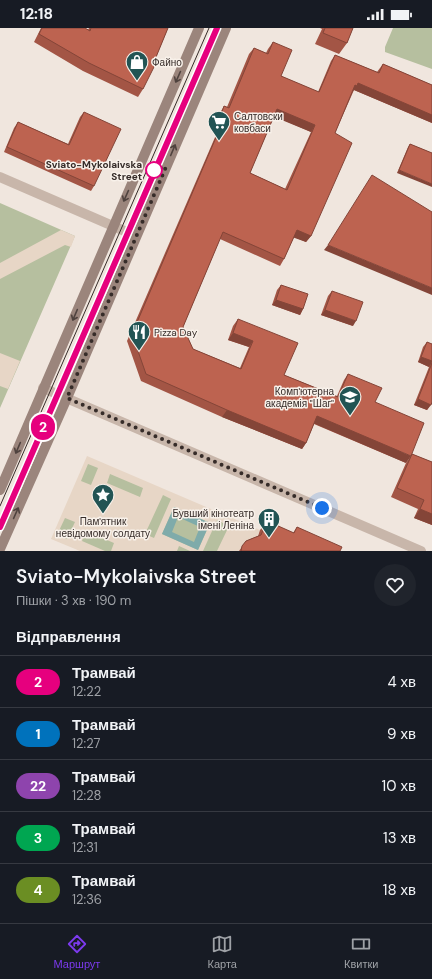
<!DOCTYPE html>
<html lang="uk">
<meta charset="utf-8">
<style>
:root{--surface:#171b24;--page:#20242c;--text:#f1f3f6;--muted:#9ea1a6;--line:#363941;--accent:#7c3aed}
body{margin:0;font-family:"DM Sans",sans-serif;background:var(--page);color:var(--text);height:100vh;display:flex;flex-direction:column;font-size:15px;white-space:nowrap}
*{box-sizing:border-box;margin:0}
p{font-size:13px;color:var(--muted)}
.icon{flex:none;width:22px;height:22px;fill:none;stroke:currentColor;stroke-width:2;stroke-linecap:round;stroke-linejoin:round}
.map{position:relative;height:523px;overflow:hidden}
.sheet{display:flex;flex-direction:column;background:var(--surface);flex:1}
.sheet>*{flex:none}
.badge{padding:0 8px;border-radius:13px;font-size:14px;line-height:26px}
.you{position:absolute;width:20px;height:20px;margin:-10px;border:3px solid #fff;border-radius:50%;background:#1a73e8;box-shadow:0 0 0 6px #1a73e833}
.map>.badge{position:absolute;translate:-50% -50%;box-shadow:0 0 0 2px #fff}
h2{padding:0 16px;font-size:15px;line-height:36px}
.round{display:grid;place-items:center;flex:none;width:42px;height:42px;border-radius:21px;background:var(--page)}
.summary{display:flex;align-items:center;justify-content:space-between;height:68px;padding:0 16px}
h1{font-size:19px;font-weight:600;line-height:30px}
ul{padding:0;list-style:none}
li{display:flex;align-items:center;gap:12px;height:52px;padding:0 16px;border-top:1px solid var(--line)}
li div{flex:1}
li b{display:block;font-size:15px}
li em{font-style:normal}
li .badge{min-width:44px;font-weight:700;text-align:center}
.status{display:flex;justify-content:space-between;align-items:center;height:28px;padding:0 20px;background:var(--surface);direction:ltr}
.status svg{height:11px;fill:currentColor}
.dock{display:flex;justify-content:space-around;align-items:center;height:56px;border-top:1px solid var(--line);background:var(--surface);font-size:11px;color:var(--muted)}
.dock a{display:grid;justify-items:center;gap:2px}
.dock .current{color:var(--accent)}
.map>svg:first-child{display:block}
.green{fill:#b6bf9f}
.plaza{fill:#e7d6c6;fill-rule:evenodd}
.water{fill:#7fabaa;fill-rule:evenodd}
.lines{fill:none;stroke-linecap:round;stroke-linejoin:round}
.minor{stroke:#c8b6aa;stroke-width:10}
.tertiary{stroke:#c8b6aa;stroke-width:10}
.secondary{stroke:#9b857c;stroke-width:10}
.tram{stroke:#362c29;stroke-width:1}
.wall{fill:#a35545;fill-rule:evenodd}
.shaded-wall{fill:#844538}
.building{fill:#bd6350;stroke:#844538;fill-rule:evenodd}
.oneway{stroke:#4f423e}
.line-casing{stroke:#fff;stroke-width:9}
.line{stroke:#e6007e;stroke-width:6}
.walk{stroke:#362c29;stroke-width:4;stroke-dasharray:0 7.2}
.stop-dot{fill:#fff;stroke:#e6007e;stroke-width:2}
.labels{text-anchor:middle;dominant-baseline:central;stroke-width:3;stroke-linejoin:round;paint-order:stroke}
.poi-label{font-size:10px;fill:#362c29;stroke:#f8f1ea;text-anchor:start}
.stop-label{font-size:10px;font-weight:bold;fill:#362c29;stroke:#f8f1ea;text-anchor:end}
</style>
<div class="status"><b>12:18</b><svg viewBox="0 0 49 12"><path d="M0 12V9h3v3zM5 12V6h3v6zM10 12V3h3v9zM15 12V0h3v12zM26 1h20v11H26zM47 4h2v5h-2z"/></svg></div>
<div class="map">
<svg width="432" height="523" viewBox="0 0 432 523">
<rect width="100%" height="100%" fill="#f0e6de"/>
<path class="green" d="M393 0H432V41L385 24V19Z
M0 175 75 208 0 380Z
M88 430 259 503 237 523H82L53 511Z"/>
<path class="plaza" d="M61 202 75 208 71 219 65 217 0 251V235Z
M0 325 20 333 8 361 0 358Z
M87 428 260 502 252 520 239 523H217L229 498 217 492 203 523H190L179 518 177 523H111L114 515 86 503 82 513 105 523H80L51 511ZM88 436 98 440 91 457 81 453ZM110 446 143 460 140 469 107 455ZM163 467 171 471 154 510 145 506ZM174 479 210 495 198 522 162 506ZM65 490 75 494 67 511 57 507Z"/>
<path class="water" d="M174 479 210 495 198 522 162 506ZM178 489 200 499 194 514 172 504Z"/>
<g class="lines">
<path class="minor" d="M0 149 136 208"/>
<path class="tertiary" d="M43 360 421 523"/>
<path class="secondary" d="M0 462 199 0
M0 521 67 370 226 0"/>
<path class="tram" d="M0 478 209 0
M0 499 217 0"/>
</g>
<path class="wall" d="M41 0H85L88 2 89 0H168L154 34 143 61 138 69 83 43 34 14Z
M320 0H353L347 15 339 26 315 16 322 1Z
M273 14 281 48 318 64 331 33 335 27 377 44 383 36 432 57V95L354 62 335 105 311 208 306 214 294 209 284 231 280 238 220 211 183 299 193 321 240 340 249 319 228 312 233 298 238 291 284 347 337 368 344 352 348 346 375 374 406 435 314 396 306 415 302 421 222 389 141 353 127 313 219 100 214 98 220 85 224 78 227 79 249 26 254 20 266 25 268 21ZM274 88 311 104 285 161 250 145Z
M84 84 94 158 91 163 4 124 14 100 18 94 68 116 80 89Z
M410 116 432 125 397 145 408 119Z
M281 257 303 281 300 287 272 277 277 262Z
M332 263 353 298 321 287 328 268Z
M427 314 432 316V374L427 382 414 377 429 339 418 334 423 319Z
M412 426 432 434V497L414 490 418 481 391 469 406 435Z
M267 493 293 505 297 499 340 523H239L246 513 258 508 260 502Z"/>
<path class="shaded-wall" d="M358 55 432 87V95L354 62 352 64 355 57Z
M277 81 315 97 311 104 272 88Z
M219 92 223 93 219 100 214 98Z
M399 142 432 156V159L397 145Z
M297 202 311 208 306 214 292 209Z
M328 217 432 260V267L324 222Z
M276 272 303 281 300 287 272 277Z
M325 282 356 293 353 298 321 287Z
M233 305 253 313 249 319 228 312Z
M421 329 432 333V334L429 339 418 334Z
M418 371 431 377 427 382 414 377Z
M227 382 306 415 302 421 222 389Z
M317 388 411 428 406 435 313 395Z
M420 481 432 486V497L414 490Z"/>
<path class="building" d="M42 0H85L90 3 91 0H168L154 34 156 35 143 61 89 35 39 6Z
M325 0H353L347 15 323 5Z
M273 14 292 22 281 48 319 64 335 27 379 45 383 36 432 57V87L358 55 357 58 355 57 335 105 352 115 311 208 297 202 284 231 223 204 183 299 193 321 241 341 253 313 233 305 238 291 298 315 284 347 338 369 348 346 382 360 375 374 424 395 411 428 317 388 306 415 227 382 146 346 132 306 223 93 219 92 224 78 229 80 254 20 268 26ZM277 81 315 97 287 162 250 145Z
M84 84 121 101 94 158 7 119 18 94 69 117Z
M410 116 432 125V156L399 142Z
M372 147 432 184V260L328 217Z
M281 257 308 266 303 281 276 272Z
M332 263 363 274 356 293 325 282Z
M427 314 432 316V333L421 329Z
M432 335V374L431 377 418 371Z
M412 426 432 434V486L420 481 424 472 397 460Z
M267 493 294 505 297 499 342 519 340 523H241L242 518 246 513 261 507Z"/>
<defs><path id="oneway-shaft" d="M-6 0H5M1.5-3L5.5 0L1.5 3" fill="none" stroke-width="1.6" stroke-linecap="round" stroke-linejoin="round"/></defs>
<g class="oneway">
<use href="#oneway-shaft" transform="translate(178 49) rotate(114)"/>
<use href="#oneway-shaft" transform="translate(173 122) rotate(-67)"/>
<use href="#oneway-shaft" transform="translate(126 168) rotate(114)"/>
<use href="#oneway-shaft" transform="translate(75 287) rotate(113)"/>
<use href="#oneway-shaft" transform="translate(18 420) rotate(113)"/>
<use href="#oneway-shaft" transform="translate(16 485) rotate(-66)"/>
</g>
<g class="lines">
<g class="line-casing">
<path id="line" d="M0 499 217 0"/>
</g>
<use href="#line" class="line"/>
<path class="walk" d="M154 142 166 139 67 370 322 480"/>
</g>
<defs>
<g id="shop-pin" transform="scale(1.15)"><path d="M0 17L-7.5 6A9.5 9.5 0 1 1 7.5 6Z" fill="#225454" stroke="#f8f1ea"/><path d="M-5-2.5h2.3a2.7 3.5 0 0 1 5.4 0H5L5.5 6h-11ZM-1.5-2.5h3a1.5 2.3 0 0 0-3 0Z" fill="#fff"/></g>
<g id="supermarket-pin" transform="scale(1.15)"><path d="M0 17L-7.5 6A9.5 9.5 0 1 1 7.5 6Z" fill="#225454" stroke="#f8f1ea"/><path d="M-6-5.5h2.5l.6 2H6L4.5 2H-2.5L-4.4-4H-6ZM-1.5 3.2a1.3 1.3 0 1 0 .1 0ZM3 3.2a1.3 1.3 0 1 0 .1 0Z" fill="#fff"/></g>
<g id="restaurant-pin" transform="scale(1.15)"><path d="M0 17L-7.5 6A9.5 9.5 0 1 1 7.5 6Z" fill="#225454" stroke="#f8f1ea"/><path d="M-5-6h1v4h1v-4h1v4h1v-4h1v5L-1.5 .5V6h-2V.5L-5-1ZM5-6V6H3V1.5H1.5Q1.5-4 5-6Z" fill="#fff"/></g>
<g id="school-pin" transform="scale(1.15)"><path d="M0 17L-7.5 6A9.5 9.5 0 1 1 7.5 6Z" fill="#225454" stroke="#f8f1ea"/><path d="M0-5L7-2L0 1L-7-2ZM-4 1L0 2.5L4 1V4Q0 6-4 4Z" fill="#fff"/></g>
<g id="sight-pin" transform="scale(1.15)"><path d="M0 17L-7.5 6A9.5 9.5 0 1 1 7.5 6Z" fill="#225454" stroke="#f8f1ea"/><path d="M0-6L1.8-2.2L6-1.7L2.9 1.2L3.7 5.4L0 3.3L-3.7 5.4L-2.9 1.2L-6-1.7L-1.8-2.2Z" fill="#fff"/></g>
<g id="building-pin" transform="scale(1.15)"><path d="M0 17L-7.5 6A9.5 9.5 0 1 1 7.5 6Z" fill="#225454" stroke="#f8f1ea"/><path d="M-4-6H4V6H1V3H-1V6H-4ZM-2.5-4.3h1.7v1.8h-1.7ZM.8-4.3h1.7v1.8H.8ZM-2.5-1h1.7V.8h-1.7ZM.8-1h1.7V.8H.8Z" fill="#fff"/></g>
</defs>
<g fill-rule="evenodd">
<use href="#shop-pin" x="137" y="34"/>
<use href="#supermarket-pin" x="219" y="94"/>
<use href="#restaurant-pin" x="139" y="304"/>
<use href="#school-pin" x="350" y="369"/>
<use href="#sight-pin" x="103" y="467"/>
<use href="#building-pin" x="269" y="491"/>
</g>
<circle class="stop-dot" cx="154" cy="142" r="8"/>
<g class="labels">
<g class="poi-label">
<text x="152" y="34">Файно</text>
<text x="234" y="88">Салтовски<tspan x="234" dy="12">ковбаси</tspan></text>
<text x="154" y="304">Pizza Day</text>
<text x="334" y="363" text-anchor="end">Комп'ютерна<tspan x="334" dy="12">академія "Шаг"</tspan></text>
<text x="254" y="485" text-anchor="end">Бувший кінотеатр<tspan x="254" dy="12">імені Леніна</tspan></text>
<text x="103" y="493" text-anchor="middle">Пам'ятник<tspan x="103" dy="12">невідомому солдату</tspan></text>
</g>
<g class="stop-label">
<text x="142" y="136">Sviato-Mykolaivska<tspan x="142" dy="12">Street</tspan></text>
</g>
</g>
</svg>
<div class="you" style="left:322px;top:480px"></div>
<b class="badge" style="left:43px;top:399px;background:#e6007e;color:#fff">2</b>
</div>
<section class="sheet">
<div class="summary"><div><h1>Sviato-Mykolaivska Street</h1><p>Пішки · 3 хв · 190 m</p></div><a class="round"><svg class="icon" aria-label="heart" viewBox="0 0 24 24"><path d="M12 20l-8-8c-3-5 5-10 8-4 3-6 11-1 8 4z"/></svg></a></div>
<h2>Відправлення</h2>
<ul>
<li><span class="badge" style="background:#e6007e;color:#fff">2</span><div><b>Трамвай</b><p>12:22</p></div><em>4 хв</em></li>
<li><span class="badge" style="background:#0072bc;color:#fff">1</span><div><b>Трамвай</b><p>12:27</p></div><em>9 хв</em></li>
<li><span class="badge" style="background:#8e44ad;color:#fff">22</span><div><b>Трамвай</b><p>12:28</p></div><em>10 хв</em></li>
<li><span class="badge" style="background:#00a651;color:#fff">3</span><div><b>Трамвай</b><p>12:31</p></div><em>13 хв</em></li>
<li><span class="badge" style="background:#6b8e23;color:#fff">4</span><div><b>Трамвай</b><p>12:36</p></div><em>18 хв</em></li>
</ul>
</section>
<nav class="dock">
<a class="current"><svg class="icon" aria-label="directions" viewBox="0 0 24 24"><path d="M12 3l9 9-9 9-9-9zM9 14v-3h6M13 9l2 2-2 2"/></svg>Маршрут</a>
<a><svg class="icon" aria-label="map" viewBox="0 0 24 24"><path d="M3 6l6-2 6 2 6-2v14l-6 2-6-2-6 2zM9 4v14M15 6v14"/></svg>Карта</a>
<a><svg class="icon" aria-label="tickets" viewBox="0 0 24 24"><path d="M3 7h18v10H3zM15 7v10"/></svg>Квитки</a>
</nav>
